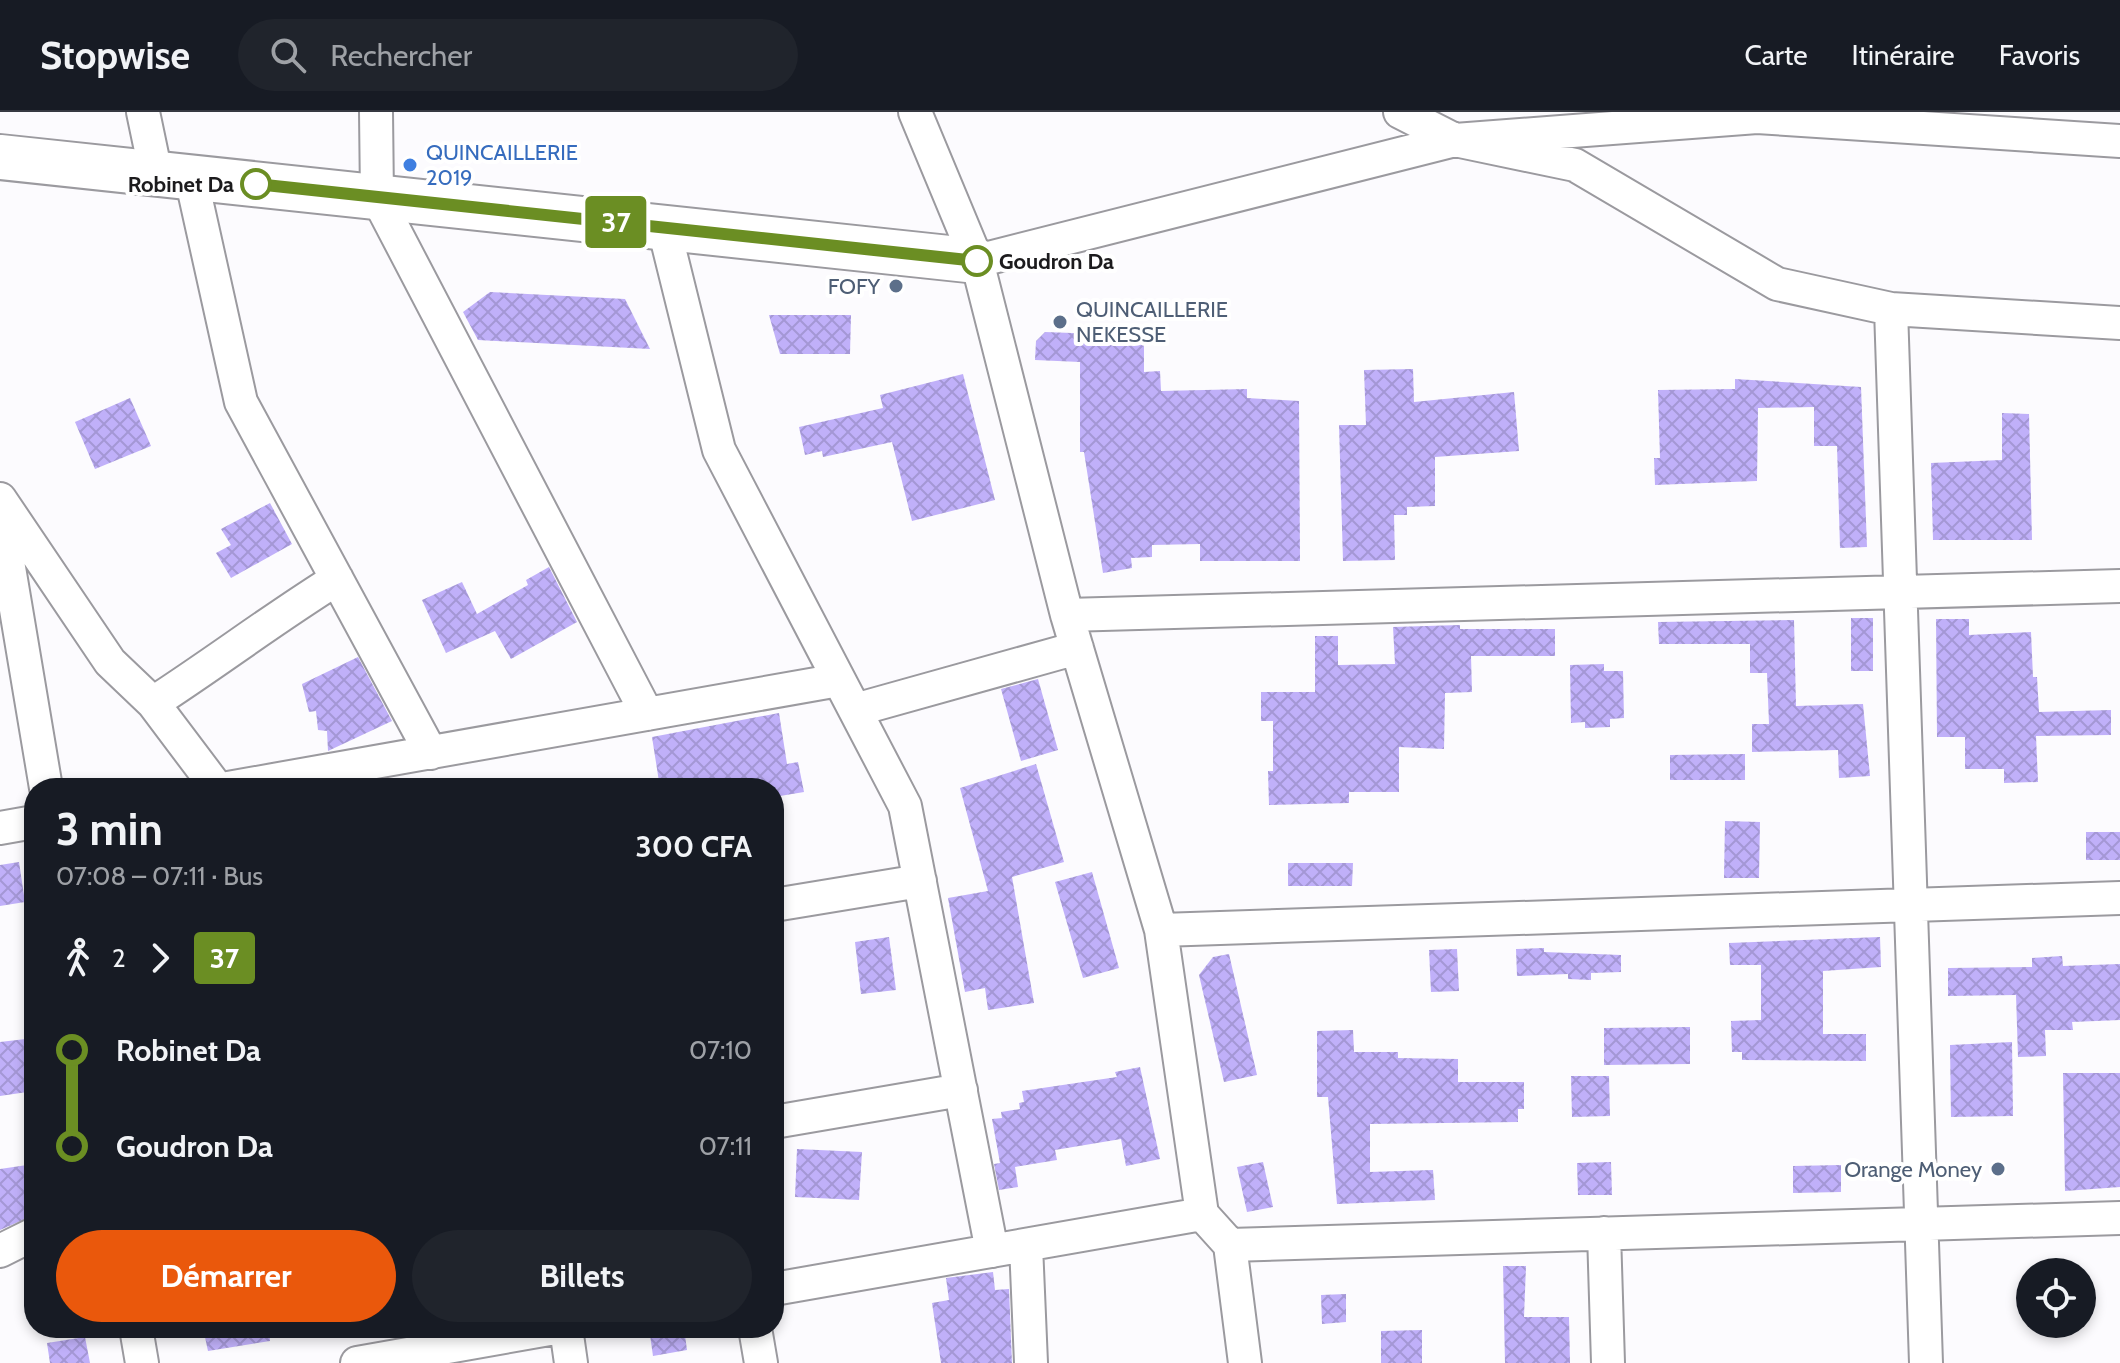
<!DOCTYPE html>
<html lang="fr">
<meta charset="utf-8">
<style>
:root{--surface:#171b24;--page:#20242c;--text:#f1f3f6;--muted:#9ea1a6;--line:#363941;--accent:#ea580c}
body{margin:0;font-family:Cabin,sans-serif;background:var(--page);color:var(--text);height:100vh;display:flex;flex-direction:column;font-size:30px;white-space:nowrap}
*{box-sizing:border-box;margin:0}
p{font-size:26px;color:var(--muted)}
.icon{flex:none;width:44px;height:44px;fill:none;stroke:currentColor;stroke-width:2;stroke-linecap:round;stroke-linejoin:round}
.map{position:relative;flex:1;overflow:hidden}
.sheet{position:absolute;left:24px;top:666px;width:760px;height:560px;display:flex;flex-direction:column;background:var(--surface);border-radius:32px;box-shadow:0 4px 12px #0003}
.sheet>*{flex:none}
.badge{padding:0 16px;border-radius:6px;font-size:28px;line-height:52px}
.controls{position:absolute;left:2016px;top:1146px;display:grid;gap:16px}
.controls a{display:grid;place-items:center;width:80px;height:80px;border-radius:50%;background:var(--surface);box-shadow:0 4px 12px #0003;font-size:40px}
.map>.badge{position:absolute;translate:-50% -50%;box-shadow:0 0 0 4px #fff}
.legs{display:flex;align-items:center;gap:12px;height:88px;padding:0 32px;font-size:26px}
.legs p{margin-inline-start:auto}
.head{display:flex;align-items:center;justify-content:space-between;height:136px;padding:0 32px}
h1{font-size:44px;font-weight:800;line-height:60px}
.primary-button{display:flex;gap:16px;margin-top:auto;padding:16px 32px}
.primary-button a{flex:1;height:92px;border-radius:48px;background:var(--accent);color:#fff;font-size:32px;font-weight:800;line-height:92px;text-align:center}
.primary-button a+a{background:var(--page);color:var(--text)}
ul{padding:0 32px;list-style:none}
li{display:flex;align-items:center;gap:28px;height:96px;font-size:30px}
li i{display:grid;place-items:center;width:12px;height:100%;margin:0 10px;background:currentColor}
li i::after{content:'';width:20px;height:20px;margin:-10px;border:6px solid;border-radius:50%;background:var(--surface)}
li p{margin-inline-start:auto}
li:first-child i{background:linear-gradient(#0000 50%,currentColor 0)}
li:last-child i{background:linear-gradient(currentColor 50%,#0000 0)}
header{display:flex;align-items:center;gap:48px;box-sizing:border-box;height:112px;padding:0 40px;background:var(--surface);border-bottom:2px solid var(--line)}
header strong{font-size:38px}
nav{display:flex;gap:44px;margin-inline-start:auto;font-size:28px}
.search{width:560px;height:72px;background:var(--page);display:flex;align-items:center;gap:20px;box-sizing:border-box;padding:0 28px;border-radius:44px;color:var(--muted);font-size:30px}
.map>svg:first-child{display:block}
.building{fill:url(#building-cross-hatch)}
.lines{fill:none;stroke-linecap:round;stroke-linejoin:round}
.street-casing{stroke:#9b9a9f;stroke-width:36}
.secondary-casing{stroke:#9b9a9f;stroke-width:48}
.street{stroke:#fff;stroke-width:32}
.secondary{stroke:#fff;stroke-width:44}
.line-1-casing{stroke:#fff;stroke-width:18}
.line-1{stroke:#6b8e23;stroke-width:12}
.shop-dot{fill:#3f7fe0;stroke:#fff;stroke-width:3}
.stop-1-dot{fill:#fff;stroke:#6b8e23;stroke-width:4}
.service-dot{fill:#5c6f8a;stroke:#fff;stroke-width:3}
.labels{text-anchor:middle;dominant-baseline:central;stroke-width:8;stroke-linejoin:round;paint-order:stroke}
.shop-label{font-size:22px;fill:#366cbe;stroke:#fff;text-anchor:start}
.stop-label{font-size:22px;font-weight:bold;fill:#1c1b1d;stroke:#fff;text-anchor:end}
.service-label{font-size:22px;fill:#4e5e75;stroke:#fff;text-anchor:end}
</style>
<header>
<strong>Stopwise</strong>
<div class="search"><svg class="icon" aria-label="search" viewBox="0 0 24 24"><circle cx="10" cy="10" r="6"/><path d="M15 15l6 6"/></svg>Rechercher</div>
<nav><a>Carte</a><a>Itinéraire</a><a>Favoris</a></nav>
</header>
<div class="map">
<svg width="2120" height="1251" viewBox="0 0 2120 1251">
<defs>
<pattern id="building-cross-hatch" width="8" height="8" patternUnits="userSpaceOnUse" patternTransform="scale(2)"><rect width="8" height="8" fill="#c0b0f9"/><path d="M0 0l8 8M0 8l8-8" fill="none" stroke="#a497d5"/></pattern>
</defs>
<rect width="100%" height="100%" fill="#fcfbfe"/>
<path class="building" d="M490 180 625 187 650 237 478 228 463 200Z
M769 203H851L850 242H780Z
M1045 220 1099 222V229H1144V260L1160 259 1161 279 1247 277V286L1299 289 1300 449H1200V432L1152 433V445L1131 446 1132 456 1103 461 1084 340H1080V250L1035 248 1036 229Z
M1413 257 1414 290 1514 280 1519 339 1435 345V394L1407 395V403H1394L1395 448 1343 449 1339 313H1366L1364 258Z
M963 262 995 388 912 409 892 330 823 345 822 339 805 343 799 315 883 296 880 283Z
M1735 267 1861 275 1867 435 1840 436 1837 334H1814V295L1758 296 1757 369 1655 373 1654 346H1660L1658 278 1735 277Z
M130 286 151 334 95 357 75 310Z
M2002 301 2029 302 2032 428H1933L1931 351 2002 348Z
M270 391 292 432 231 466 216 441 231 433 221 417Z
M549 455 577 510 511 547 495 519 446 541 422 488 462 470 477 502 528 473 526 468Z
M1851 506H1873V559H1851Z
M1936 507H1969V523L2031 520 2033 565H2037L2039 600 2111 598V623L2036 624 2038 670 2004 671V657H1965V625H1937Z
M1794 508 1796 594 1863 592 1870 664 1839 666 1838 638 1752 640V612H1769L1767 561H1750V532H1659L1658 510Z
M1460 513V517H1555V544H1471L1472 580 1445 581 1444 637 1399 635V680H1349V691L1269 693 1268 659H1273V609H1261V580H1315V524H1338V553L1395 552 1393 515Z
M358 545 392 609 328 639 327 619 318 618 316 599 309 600 302 572Z
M1604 552V559H1623L1624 606 1610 607V615L1585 616V610L1571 611 1570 553Z
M1038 567 1058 638 1021 649 1001 577Z
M779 601 787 652 798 650 804 680 774 685V676H660L652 625Z
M1745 642V668H1670V643Z
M1036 652 1064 750 1012 765 1034 891 988 898 985 876 965 880 948 786 988 779 960 676Z
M1725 709 1760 710 1759 766H1724Z
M2086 720H2120V748H2086Z
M19 750 25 790 0 794V753Z
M1288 751H1353L1352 774H1288Z
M1092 760 1119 856 1083 866 1055 770Z
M889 825 896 878 861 882 855 830Z
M1880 825 1881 855 1823 859V922H1866V949L1742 948V940H1732L1731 909 1761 908V853H1730L1729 831Z
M1544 836V840L1621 843V860L1591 861V868L1568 867V862L1517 864 1516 837Z
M1457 837 1459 879 1431 880 1429 838Z
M1229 842 1257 963 1224 970 1199 863 1213 845Z
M2062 844 2063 854 2120 852V908L2072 910 2073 918H2045L2046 944 2018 945 2016 883 1948 884V856L2032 855V846Z
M1690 915V952L1604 953V916Z
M1353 918 1354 940H1398V946L1458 947V970H1524V997H1518V1010L1370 1012V1060L1433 1058 1435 1088 1337 1092 1328 985H1317V919Z
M34 926V979L0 984V930Z
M2012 930 2013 1004 1951 1005 1950 933Z
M1140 955 1160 1047 1126 1054 1121 1027 1055 1038 1057 1048 1015 1055 1018 1075 999 1078 994 1052 1000 1051 992 1007 1002 1006 1001 1000 1020 997 1019 991 1024 990 1022 979 1117 965 1115 960Z
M2063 961H2120V1075L2065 1079Z
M1571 964H1609L1610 1004 1572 1005Z
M797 1037 862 1040 859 1088 795 1085Z
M1263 1050 1273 1095 1247 1100 1237 1055Z
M1611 1050 1612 1083H1578L1577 1051Z
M34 1052V1103L0 1118V1057Z
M1841 1053V1080L1793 1081V1054Z
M1503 1154H1526L1524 1205H1569L1570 1251H1505Z
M993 1160 995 1178 1009 1177 1012 1251H941L932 1191 949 1188 946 1166Z
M1346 1182V1210L1322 1212 1321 1183Z
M203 1216H269L270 1229 208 1239Z
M649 1216H684L687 1238 653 1244Z
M1422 1218V1251H1381V1219Z
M85 1225 90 1251H50L47 1231Z"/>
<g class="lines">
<g class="street-casing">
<path id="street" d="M143 0 156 62
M376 0 377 85 647 602
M915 0 977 149 1067 503 1161 818 1202 1102 1230 1133 1245 1251
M1400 0 1455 28 1575 53 1777 172 1891 197 2120 211
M191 65 241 290 431 641
M664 116 719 338 905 694 992 1139
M977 149 1455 28 1757 5 2120 29
M1891 197 1926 1251
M0 387 110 550 153 591 217 676
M0 402 46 676
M1067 503 2120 474
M153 591C215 551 274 506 337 467
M855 598 1077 536
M228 676 839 568
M0 716 34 710
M774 793 920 769
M1161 818 2120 786
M774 1010 961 978
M1604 1121 1608 1251
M1026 1133 1031 1251
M1230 1133 2120 1106
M0 1139 34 1122
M774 1177 1202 1102
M136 1216 142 1251
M566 1216 571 1251
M755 1216 761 1251
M357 1251 555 1216"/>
</g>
<g class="secondary-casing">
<path id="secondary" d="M0 45 977 149"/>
</g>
<use href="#street" class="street"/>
<use href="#secondary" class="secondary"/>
</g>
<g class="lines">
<g class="line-1-casing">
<path id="line-1" d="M256 72 977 149"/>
</g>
<use href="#line-1" class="line-1"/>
</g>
<circle class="shop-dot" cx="410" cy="53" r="8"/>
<g class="stop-1-dot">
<circle cx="256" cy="72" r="14"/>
<circle cx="977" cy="149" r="14"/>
</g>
<g class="service-dot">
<circle cx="896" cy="174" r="8"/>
<circle cx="1060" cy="210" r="8"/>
<circle cx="1998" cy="1057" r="8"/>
</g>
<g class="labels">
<g class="shop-label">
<text x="426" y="40">QUINCAILLERIE<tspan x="426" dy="25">2019</tspan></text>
</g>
<g class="stop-label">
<text x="234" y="72">Robinet Da</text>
<text x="999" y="149" text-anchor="start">Goudron Da</text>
</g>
<g class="service-label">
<text x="880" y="174">FOFY</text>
<text x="1076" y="197" text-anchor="start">QUINCAILLERIE<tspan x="1076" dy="25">NEKESSE</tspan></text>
<text x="1982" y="1057">Orange Money</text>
</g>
</g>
</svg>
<div class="controls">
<a><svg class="icon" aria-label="locate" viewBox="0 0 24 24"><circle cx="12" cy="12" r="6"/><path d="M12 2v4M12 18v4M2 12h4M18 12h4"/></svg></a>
</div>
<b class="badge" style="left:616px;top:110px;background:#6b8e23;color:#fff">37</b>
<section class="sheet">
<div class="head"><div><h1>3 min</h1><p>07:08 – 07:11 · Bus</p></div><b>300 CFA</b></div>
<div class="legs"><svg class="icon" aria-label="walk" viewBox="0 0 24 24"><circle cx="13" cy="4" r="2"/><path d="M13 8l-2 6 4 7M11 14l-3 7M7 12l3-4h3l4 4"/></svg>2<svg class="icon" aria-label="forward" viewBox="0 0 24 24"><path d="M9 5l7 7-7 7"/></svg><b class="badge" style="background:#6b8e23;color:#fff">37</b></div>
<ul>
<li><i style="color:#6b8e23"></i><b>Robinet Da</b><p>07:10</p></li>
<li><i style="color:#6b8e23"></i><b>Goudron Da</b><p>07:11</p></li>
</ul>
<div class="primary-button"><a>Démarrer</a><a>Billets</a></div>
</section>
</div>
